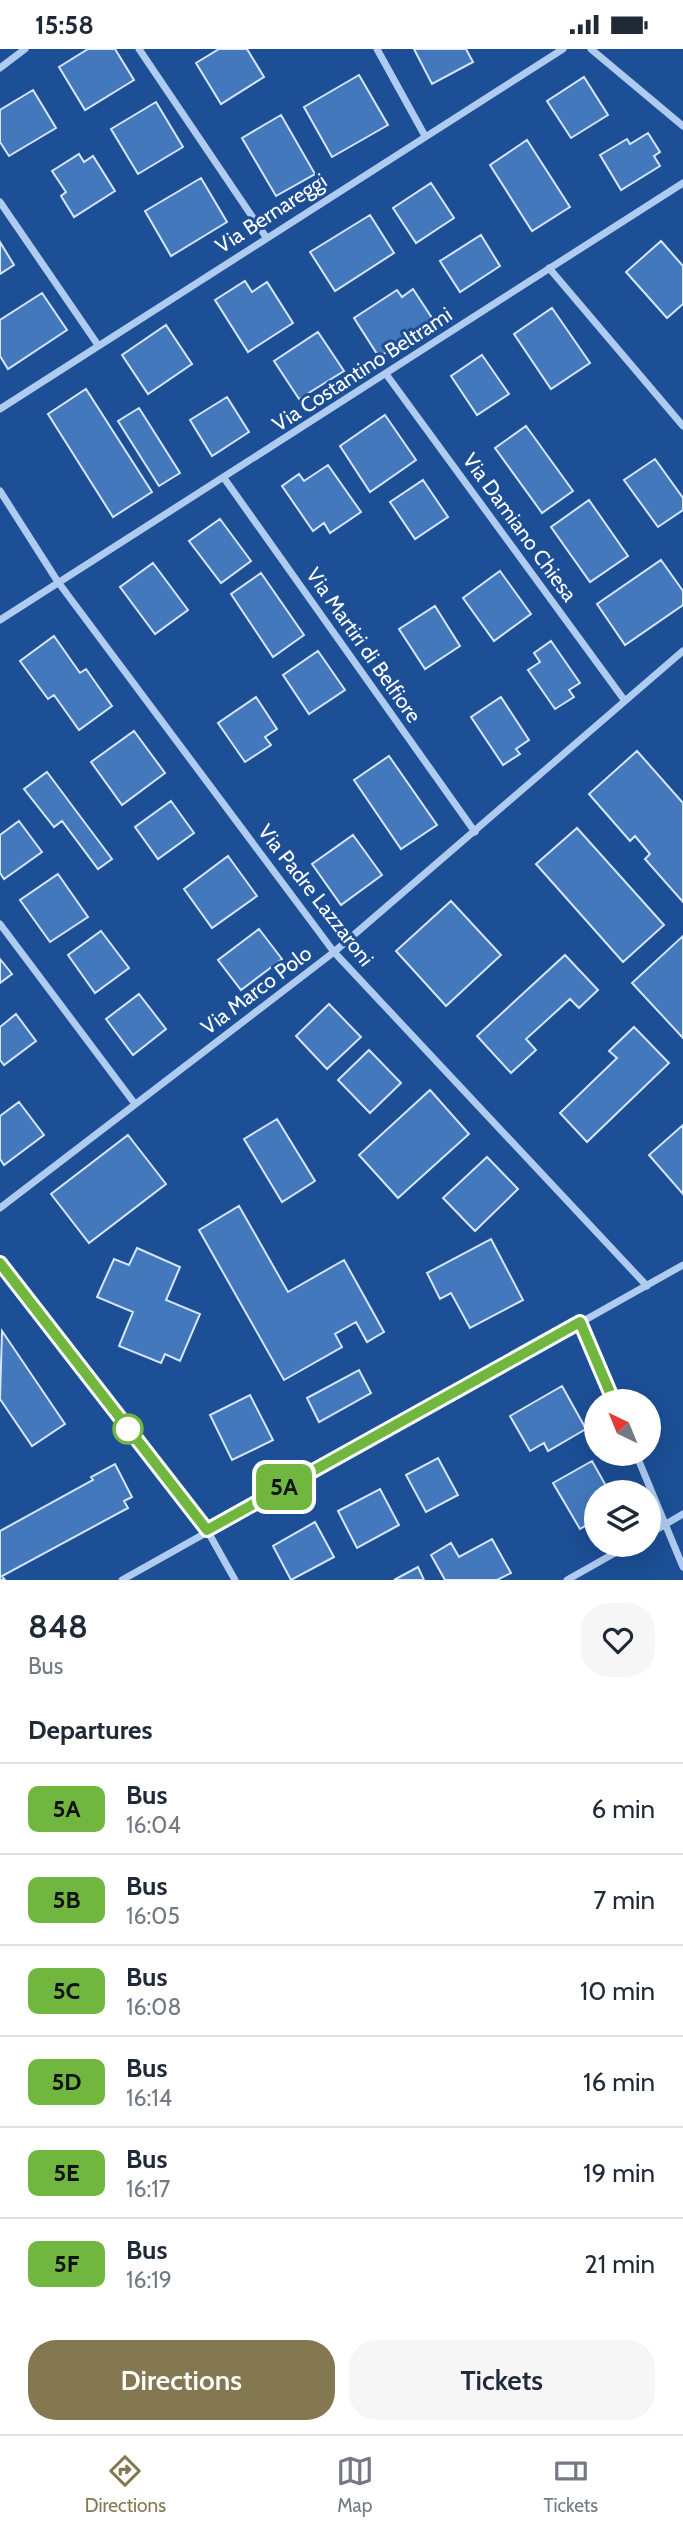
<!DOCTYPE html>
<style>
:root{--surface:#fff;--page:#f6f6f7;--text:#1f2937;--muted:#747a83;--line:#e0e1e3;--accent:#847850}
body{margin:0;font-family:Cabin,sans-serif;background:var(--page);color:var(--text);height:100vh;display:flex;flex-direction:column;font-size:26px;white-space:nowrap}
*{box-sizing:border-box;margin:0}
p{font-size:23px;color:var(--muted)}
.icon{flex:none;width:38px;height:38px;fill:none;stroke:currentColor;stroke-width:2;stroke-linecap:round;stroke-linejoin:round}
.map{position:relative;height:1531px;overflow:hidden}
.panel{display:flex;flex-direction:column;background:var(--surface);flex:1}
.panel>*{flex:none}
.badge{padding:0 14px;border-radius:10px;font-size:24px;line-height:46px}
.needle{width:46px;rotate:317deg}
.fabs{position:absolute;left:584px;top:1340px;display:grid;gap:14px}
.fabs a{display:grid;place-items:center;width:77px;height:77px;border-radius:50%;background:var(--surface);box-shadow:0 7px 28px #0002;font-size:35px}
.map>.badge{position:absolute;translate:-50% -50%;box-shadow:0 0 0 4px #fff}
h2{padding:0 28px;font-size:26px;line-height:63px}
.round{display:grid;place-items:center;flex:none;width:74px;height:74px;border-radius:28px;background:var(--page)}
.head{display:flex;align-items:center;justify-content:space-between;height:119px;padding:0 28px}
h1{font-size:33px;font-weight:600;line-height:52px}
.cta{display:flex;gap:14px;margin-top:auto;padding:14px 28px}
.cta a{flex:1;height:80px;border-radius:28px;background:var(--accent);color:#fff;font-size:28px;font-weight:600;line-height:80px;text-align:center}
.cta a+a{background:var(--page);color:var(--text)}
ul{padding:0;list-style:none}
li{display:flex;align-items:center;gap:21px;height:91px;padding:0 28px;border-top:2px solid var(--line)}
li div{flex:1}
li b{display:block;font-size:26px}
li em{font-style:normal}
li .badge{min-width:77px;font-weight:700;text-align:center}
.status{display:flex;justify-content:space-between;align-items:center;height:49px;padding:0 35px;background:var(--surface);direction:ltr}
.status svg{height:19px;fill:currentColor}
.tabs{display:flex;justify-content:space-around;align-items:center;height:98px;border-top:2px solid var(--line);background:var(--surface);font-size:19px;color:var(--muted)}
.tabs a{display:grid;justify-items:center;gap:4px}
.tabs .active{color:var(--accent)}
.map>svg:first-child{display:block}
.building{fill:#4478bd;stroke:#d6e6fb;stroke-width:2}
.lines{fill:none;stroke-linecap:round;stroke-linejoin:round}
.street{stroke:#b0cbf0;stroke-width:7}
.line-casing{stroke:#fff;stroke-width:16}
.line{stroke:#71b73f;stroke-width:10}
.stop-dot{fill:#fff;stroke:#71b73f;stroke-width:3.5}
.labels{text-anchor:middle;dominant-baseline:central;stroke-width:6;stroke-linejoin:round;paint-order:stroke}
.street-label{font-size:21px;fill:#fff;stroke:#1c4f96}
</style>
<div class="status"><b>15:58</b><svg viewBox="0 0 49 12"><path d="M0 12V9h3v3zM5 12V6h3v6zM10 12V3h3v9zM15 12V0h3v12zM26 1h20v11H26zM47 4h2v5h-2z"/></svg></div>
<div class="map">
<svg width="683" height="1531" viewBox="0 0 683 1531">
<rect width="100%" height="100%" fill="#1c4f96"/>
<path class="building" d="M88 0H115L134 31 85 61 59 18Z
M219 0H247L264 28 221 55 196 14Z
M414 0H466L473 13 432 35Z
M359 26 388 76 332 108 304 58Z
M584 28 608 66 571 89 547 52Z
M33 41 56 79 9 107 0 93V61Z
M156 53 183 98 138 125 111 80Z
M281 66 315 125 276 147 242 89Z
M648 84 660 103 654 107 660 117 621 141 600 106 627 90 630 95Z
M527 91 570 158 532 182 490 116Z
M79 105 84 113 93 107 115 142 74 168 61 147 66 143 52 122Z
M201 129 227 173 171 207 145 162Z
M431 134 454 169 416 194 393 159Z
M370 166 394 204 335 242 310 203Z
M481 186 500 217 460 243 440 212Z
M661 192 683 217V255L667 269 626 223Z
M0 193 14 216 0 225Z
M245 232 252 243 267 233 293 274 248 303 215 251Z
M413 240 434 272 379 308 354 269 397 241 402 248Z
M42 244 67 281 8 320 0 307V271Z
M552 259 590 314 551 340 514 285Z
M166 276 192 315 148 345 122 306Z
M318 283 344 322 299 350 274 312Z
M482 306 509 345 477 366 451 327Z
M86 340 152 443 113 468 48 365Z
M227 348 249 383 212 407 190 371Z
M139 359 180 424 159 437 118 372Z
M385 366 416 411 370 443 340 397Z
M526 377 573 442 542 464 495 399Z
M655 410 683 449V461L658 478 624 431Z
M328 416 361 463 330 484 324 474 313 482 282 437 299 425 304 432Z
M423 431 448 468 415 490 390 453Z
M589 451 628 507 590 533 551 478Z
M220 470 251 512 221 534 189 492Z
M661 511 683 542V556L625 596 597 555Z
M153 514 188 561 155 585 120 538Z
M500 522 531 565 494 592 463 549Z
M261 524 304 586 273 608 231 545Z
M435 557 460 597 425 620 399 580Z
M54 587 80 624 86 620 112 657 79 681 54 646 48 650 20 612Z
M551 592 580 634 569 641 574 648 555 660 528 621 540 613 534 604Z
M318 602 345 641 309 665 283 626Z
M256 648 277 680 265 688 271 696 245 713 218 674Z
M501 648 529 691 516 700 520 705 503 716 471 668Z
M134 682 165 724 122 756 91 713Z
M637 702 683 754V853L645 810 650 805 635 787 630 792 589 745Z
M389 707 437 776 401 800 354 731Z
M47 723 112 810 98 820 62 772 54 778 24 740Z
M171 752 194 784 158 810 135 778Z
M19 772 42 803 4 830 0 824V786Z
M577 779 664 876 623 913 536 815Z
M353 786 382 826 341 856 312 815Z
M228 807 257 847 212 879 184 840Z
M58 825 88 868 50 893 20 851Z
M451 852 501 906 446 957 396 902Z
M259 880 282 910 241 941 218 911Z
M101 882 129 919 95 944 68 906Z
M683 887V989L632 934Z
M565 906 598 941 579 959 570 950 526 990 536 1001 511 1024 477 987Z
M0 910 12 925 0 934Z
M139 945 166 980 133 1006 106 970Z
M329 955 361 988 327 1020 296 987Z
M16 965 36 992 4 1016 0 1011V978Z
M634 978 669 1014 587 1093 560 1064 617 1009 609 1002Z
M369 1001 401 1034 370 1064 338 1031Z
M430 1041 469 1085 398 1149 359 1106Z
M19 1053 44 1086 4 1116 0 1110V1067Z
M277 1070 315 1132 282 1153 244 1090Z
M683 1076V1145L649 1106Z
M128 1086 166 1135 89 1194 51 1145Z
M487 1108 518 1140 475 1182 443 1149Z
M239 1157 288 1243 344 1211 384 1283 367 1293 356 1273 335 1285 342 1298 284 1331 199 1181Z
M491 1190 523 1251 470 1279 451 1244 440 1250 427 1224Z
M137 1199 180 1218 166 1251 200 1265 180 1312 165 1305 161 1314 119 1297 133 1263 97 1248 114 1210 129 1216Z
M2 1282 65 1375 32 1397 0 1350Z
M359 1321 371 1344 319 1373 307 1349Z
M562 1337 586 1380 548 1402 544 1394 530 1402 510 1367Z
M250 1346 273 1391 232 1411 210 1366Z
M438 1409 458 1446 426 1463 406 1426Z
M592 1412 610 1444H597V1470L580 1480 553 1434Z
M115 1415 132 1448 124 1452 128 1459 2 1527 5 1531H0V1482L93 1431 91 1428Z
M380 1440 399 1476 357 1499 338 1462Z
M315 1473 334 1508 291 1531 273 1497Z
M492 1490 511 1524 497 1531H445L431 1506 451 1494 459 1508Z
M418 1518 424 1531H394Z"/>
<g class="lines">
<path class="street" d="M139 0 266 188
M377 0 425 87
M591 0 683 77
M0 19 25 0
M0 153 98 296
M549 219 683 377
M386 325 625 652
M0 360 563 0
M224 429 475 783
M0 442 58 533 334 903 647 1237
M0 571 683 134
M0 875 135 1055
M0 1159 334 903 683 602
M0 1214 207 1481 235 1531
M580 1273 614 1353
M636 1405 683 1518
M649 1485 683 1465
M122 1531 683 1216
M567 1531 629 1496"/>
</g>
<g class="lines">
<g class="line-casing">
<path id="line" d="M0 1214 207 1481 580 1273 614 1353"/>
</g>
<use href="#line" class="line"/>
</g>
<circle class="stop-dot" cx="128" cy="1380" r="14"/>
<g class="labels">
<g class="street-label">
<text transform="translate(271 164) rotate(-33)">Via Bernareggi</text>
<text transform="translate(362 320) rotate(-33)">Via Costantino Beltrami</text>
<text transform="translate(520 478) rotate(54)">Via Damiano Chiesa</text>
<text transform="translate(364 596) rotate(55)">Via Martiri di Belfiore</text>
<text transform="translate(316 846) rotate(52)">Via Padre Lazzaroni</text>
<text transform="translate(256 941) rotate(-37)">Via Marco Polo</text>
</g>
</g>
</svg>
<div class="fabs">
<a><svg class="needle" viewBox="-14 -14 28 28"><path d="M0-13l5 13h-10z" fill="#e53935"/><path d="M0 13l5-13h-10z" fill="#747a83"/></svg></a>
<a><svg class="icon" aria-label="layers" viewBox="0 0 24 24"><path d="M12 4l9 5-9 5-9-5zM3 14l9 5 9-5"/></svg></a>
</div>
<b class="badge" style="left:284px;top:1438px;background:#71b73f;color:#111">5A</b>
</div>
<section class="panel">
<div class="head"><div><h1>848</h1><p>Bus</p></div><a class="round"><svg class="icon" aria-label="heart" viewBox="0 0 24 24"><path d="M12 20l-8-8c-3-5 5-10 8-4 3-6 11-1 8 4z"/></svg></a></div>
<h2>Departures</h2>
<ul>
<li><span class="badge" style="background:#71b73f;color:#111">5A</span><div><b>Bus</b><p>16:04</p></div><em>6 min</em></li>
<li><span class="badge" style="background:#71b73f;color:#111">5B</span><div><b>Bus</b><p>16:05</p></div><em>7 min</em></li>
<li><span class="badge" style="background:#71b73f;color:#111">5C</span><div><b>Bus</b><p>16:08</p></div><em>10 min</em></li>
<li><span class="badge" style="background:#71b73f;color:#111">5D</span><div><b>Bus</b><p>16:14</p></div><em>16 min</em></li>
<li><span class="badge" style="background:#71b73f;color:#111">5E</span><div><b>Bus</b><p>16:17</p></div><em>19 min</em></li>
<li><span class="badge" style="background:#71b73f;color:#111">5F</span><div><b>Bus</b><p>16:19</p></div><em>21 min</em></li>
</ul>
<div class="cta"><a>Directions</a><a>Tickets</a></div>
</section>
<nav class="tabs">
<a class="active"><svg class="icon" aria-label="directions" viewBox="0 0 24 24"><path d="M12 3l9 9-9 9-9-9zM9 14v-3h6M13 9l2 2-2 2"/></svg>Directions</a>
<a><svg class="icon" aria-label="map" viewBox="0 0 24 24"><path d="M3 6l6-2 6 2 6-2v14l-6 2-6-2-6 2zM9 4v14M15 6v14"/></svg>Map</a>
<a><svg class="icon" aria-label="tickets" viewBox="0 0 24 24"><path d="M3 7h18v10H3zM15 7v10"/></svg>Tickets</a>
</nav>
